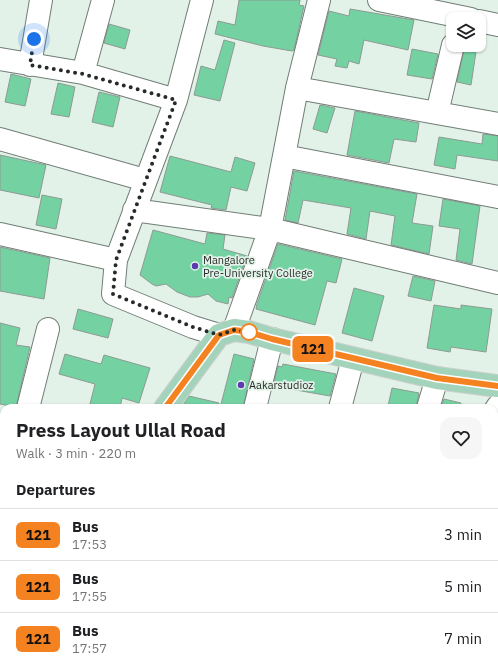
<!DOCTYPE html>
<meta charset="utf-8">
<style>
:root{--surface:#fff;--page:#f6f6f6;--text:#202124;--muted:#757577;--line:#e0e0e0}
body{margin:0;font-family:"IBM Plex Sans",sans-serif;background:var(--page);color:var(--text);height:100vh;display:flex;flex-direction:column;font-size:15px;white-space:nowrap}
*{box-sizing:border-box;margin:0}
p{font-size:13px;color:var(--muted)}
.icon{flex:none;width:22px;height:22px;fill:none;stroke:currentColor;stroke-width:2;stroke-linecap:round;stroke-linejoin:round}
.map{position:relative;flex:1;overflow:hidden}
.details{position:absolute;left:0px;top:404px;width:498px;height:268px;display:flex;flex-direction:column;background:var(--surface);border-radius:12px 12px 0 0;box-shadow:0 1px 3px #0004}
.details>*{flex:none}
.badge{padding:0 8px;border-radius:6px;font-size:14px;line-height:26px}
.buttons{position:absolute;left:446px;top:12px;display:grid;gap:8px}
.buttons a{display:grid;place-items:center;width:40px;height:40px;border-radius:8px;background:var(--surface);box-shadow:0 1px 3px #0004;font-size:20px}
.you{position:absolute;width:20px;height:20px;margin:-10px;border:3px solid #fff;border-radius:50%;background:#1a73e8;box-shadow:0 0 0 6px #1a73e833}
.map>.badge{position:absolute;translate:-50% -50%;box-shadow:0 0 0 2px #fff}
h2{padding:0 16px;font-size:15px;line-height:36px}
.round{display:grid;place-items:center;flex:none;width:42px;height:42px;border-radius:12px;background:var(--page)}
.headline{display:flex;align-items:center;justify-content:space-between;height:68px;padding:0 16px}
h1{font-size:19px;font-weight:700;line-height:30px}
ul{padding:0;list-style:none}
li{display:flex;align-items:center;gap:12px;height:52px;padding:0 16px;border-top:1px solid var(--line)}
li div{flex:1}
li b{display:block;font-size:15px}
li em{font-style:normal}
li .badge{min-width:44px;font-weight:700;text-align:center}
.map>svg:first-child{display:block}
.building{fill:#74d1a2;stroke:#8d9b92}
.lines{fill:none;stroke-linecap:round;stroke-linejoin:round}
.minor-casing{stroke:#707e76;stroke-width:24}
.major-casing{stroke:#cfd0d0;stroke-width:24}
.minor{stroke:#fff;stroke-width:22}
.major{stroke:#a3d4bb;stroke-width:22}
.line-casing{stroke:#fff;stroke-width:9}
.line{stroke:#f58220;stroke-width:6}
.walk{stroke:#262b28;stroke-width:4;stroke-dasharray:0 7.2}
.poi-dot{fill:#5c3ab2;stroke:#e3f2e9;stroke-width:1.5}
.stop-dot{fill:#fff;stroke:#f58220;stroke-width:2}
.labels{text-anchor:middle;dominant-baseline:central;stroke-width:3.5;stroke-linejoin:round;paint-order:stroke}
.poi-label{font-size:11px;fill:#262b28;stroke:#e3f2e9;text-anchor:start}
</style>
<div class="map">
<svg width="498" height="672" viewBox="0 0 498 672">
<rect width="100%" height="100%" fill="#e3f2e9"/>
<path class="building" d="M239 0H300L299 5 304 6 294 50 292 51 263 46 215 34 218 21 235 25Z
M350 9 414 20 408 50 364 40 359 64 349 61 347 68 335 66 337 59 318 55 329 11 349 16Z
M109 24 130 30 125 49 104 43Z
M224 40 235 43 220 101 194 95 201 66 215 70Z
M465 45H477L471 85 457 82Z
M412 49 438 54 432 79 407 75Z
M11 74 31 79 25 106 5 102Z
M58 83 75 87 69 117 51 114Z
M99 92 120 97 113 127 92 122Z
M320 105 335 108 327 133 313 129Z
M355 111 419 123 416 142 394 139 389 163 347 155Z
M483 134 498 136V161L457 155 455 169 434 165 439 137 482 144Z
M0 155 46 165 39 198 0 190Z
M170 156 231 172 235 157 255 163 247 191 231 187 226 210 211 208 212 205 160 192Z
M294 171 417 194 412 223 433 226 429 254 391 245 395 216 370 211 366 239 347 234 351 208 303 200 298 223 285 220Z
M42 195 62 199 56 229 36 225Z
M443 199 480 206 472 264 456 260 460 229 439 226Z
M153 230 205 244 207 233 225 235 223 249 247 256 232 298 229 297 228 304 216 301 208 294 198 297H190L177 292 166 284 156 286 152 284 140 275Z
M278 244 342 259 336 283 327 281 315 325 256 309 257 304Z
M0 247 50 258 44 299 0 291Z
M413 276 435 281 431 301 408 296Z
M354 288 384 296 372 341 342 333Z
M434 305 461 309V305L492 309 486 352 451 347 450 352 427 348Z
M78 309 113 319 108 338 73 329Z
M0 323 20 328 16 345 30 347 16 407 0 404Z
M65 354 101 364 104 355 150 368 139 403 122 398 120 408H89L95 384 59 374Z
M234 354 254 359 243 408H220Z
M283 364 336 374 330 396 273 386 278 366 282 367Z
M392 388 419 393 416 408 388 406Z
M189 396 219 403 218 408H181Z
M444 399 461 403 460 408H441Z"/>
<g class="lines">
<g class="minor-casing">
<path id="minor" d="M379 0 471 19
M479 21 498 25
M0 59 83 73 176 100
M30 65 41 0
M83 73 103 0
M297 88 319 0
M437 113 453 45
M0 139 145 180
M284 156 498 197
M134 210 270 229 498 283
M0 234 116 260 113 294 193 327 219 335
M116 260 176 100 202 0
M234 330 270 229 297 88 498 124
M28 408 48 329
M255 408 272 339
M340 408 353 359
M428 408 437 378
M494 412 498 406
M1 519 4 506
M74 672 75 668
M142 672 143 668
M234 672 235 668
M354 672 355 668
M437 672 438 668"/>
</g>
<g class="major-casing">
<path id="major" d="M165 408 219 335 234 330 249 332 272 339 437 378 498 386
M0 597 4 593"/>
</g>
<use href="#minor" class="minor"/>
<use href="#major" class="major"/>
</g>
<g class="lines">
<g class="line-casing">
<path id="line" d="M165 408 219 335 234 330 249 332 272 339 437 378 498 386"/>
</g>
<use href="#line" class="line"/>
<path class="walk" d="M34 39 30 65 83 74 176 100 116 260 113 294 193 327 219 335 234 330 249 332"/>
</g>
<g class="poi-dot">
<circle cx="195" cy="266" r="4"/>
<circle cx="241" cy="385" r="4"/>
</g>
<circle class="stop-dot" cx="249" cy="332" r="8"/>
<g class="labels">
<g class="poi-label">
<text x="203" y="260">Mangalore<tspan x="203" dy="13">Pre-University College</tspan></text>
<text x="249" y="385">Aakarstudioz</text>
</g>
</g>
</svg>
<div class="buttons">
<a><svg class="icon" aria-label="layers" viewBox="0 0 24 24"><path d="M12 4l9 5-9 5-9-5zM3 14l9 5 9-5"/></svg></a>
</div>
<div class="you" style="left:34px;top:39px"></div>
<b class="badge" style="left:313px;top:349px;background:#f58220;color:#111">121</b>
<section class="details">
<div class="headline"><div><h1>Press Layout Ullal Road</h1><p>Walk · 3 min · 220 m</p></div><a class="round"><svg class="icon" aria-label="heart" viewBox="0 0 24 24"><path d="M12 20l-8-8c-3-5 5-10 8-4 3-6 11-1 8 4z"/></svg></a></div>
<h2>Departures</h2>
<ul>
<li><span class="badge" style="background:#f58220;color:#111">121</span><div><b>Bus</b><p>17:53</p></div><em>3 min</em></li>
<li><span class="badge" style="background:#f58220;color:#111">121</span><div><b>Bus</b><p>17:55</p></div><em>5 min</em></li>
<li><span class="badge" style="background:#f58220;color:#111">121</span><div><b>Bus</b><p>17:57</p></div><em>7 min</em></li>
</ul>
</section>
</div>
